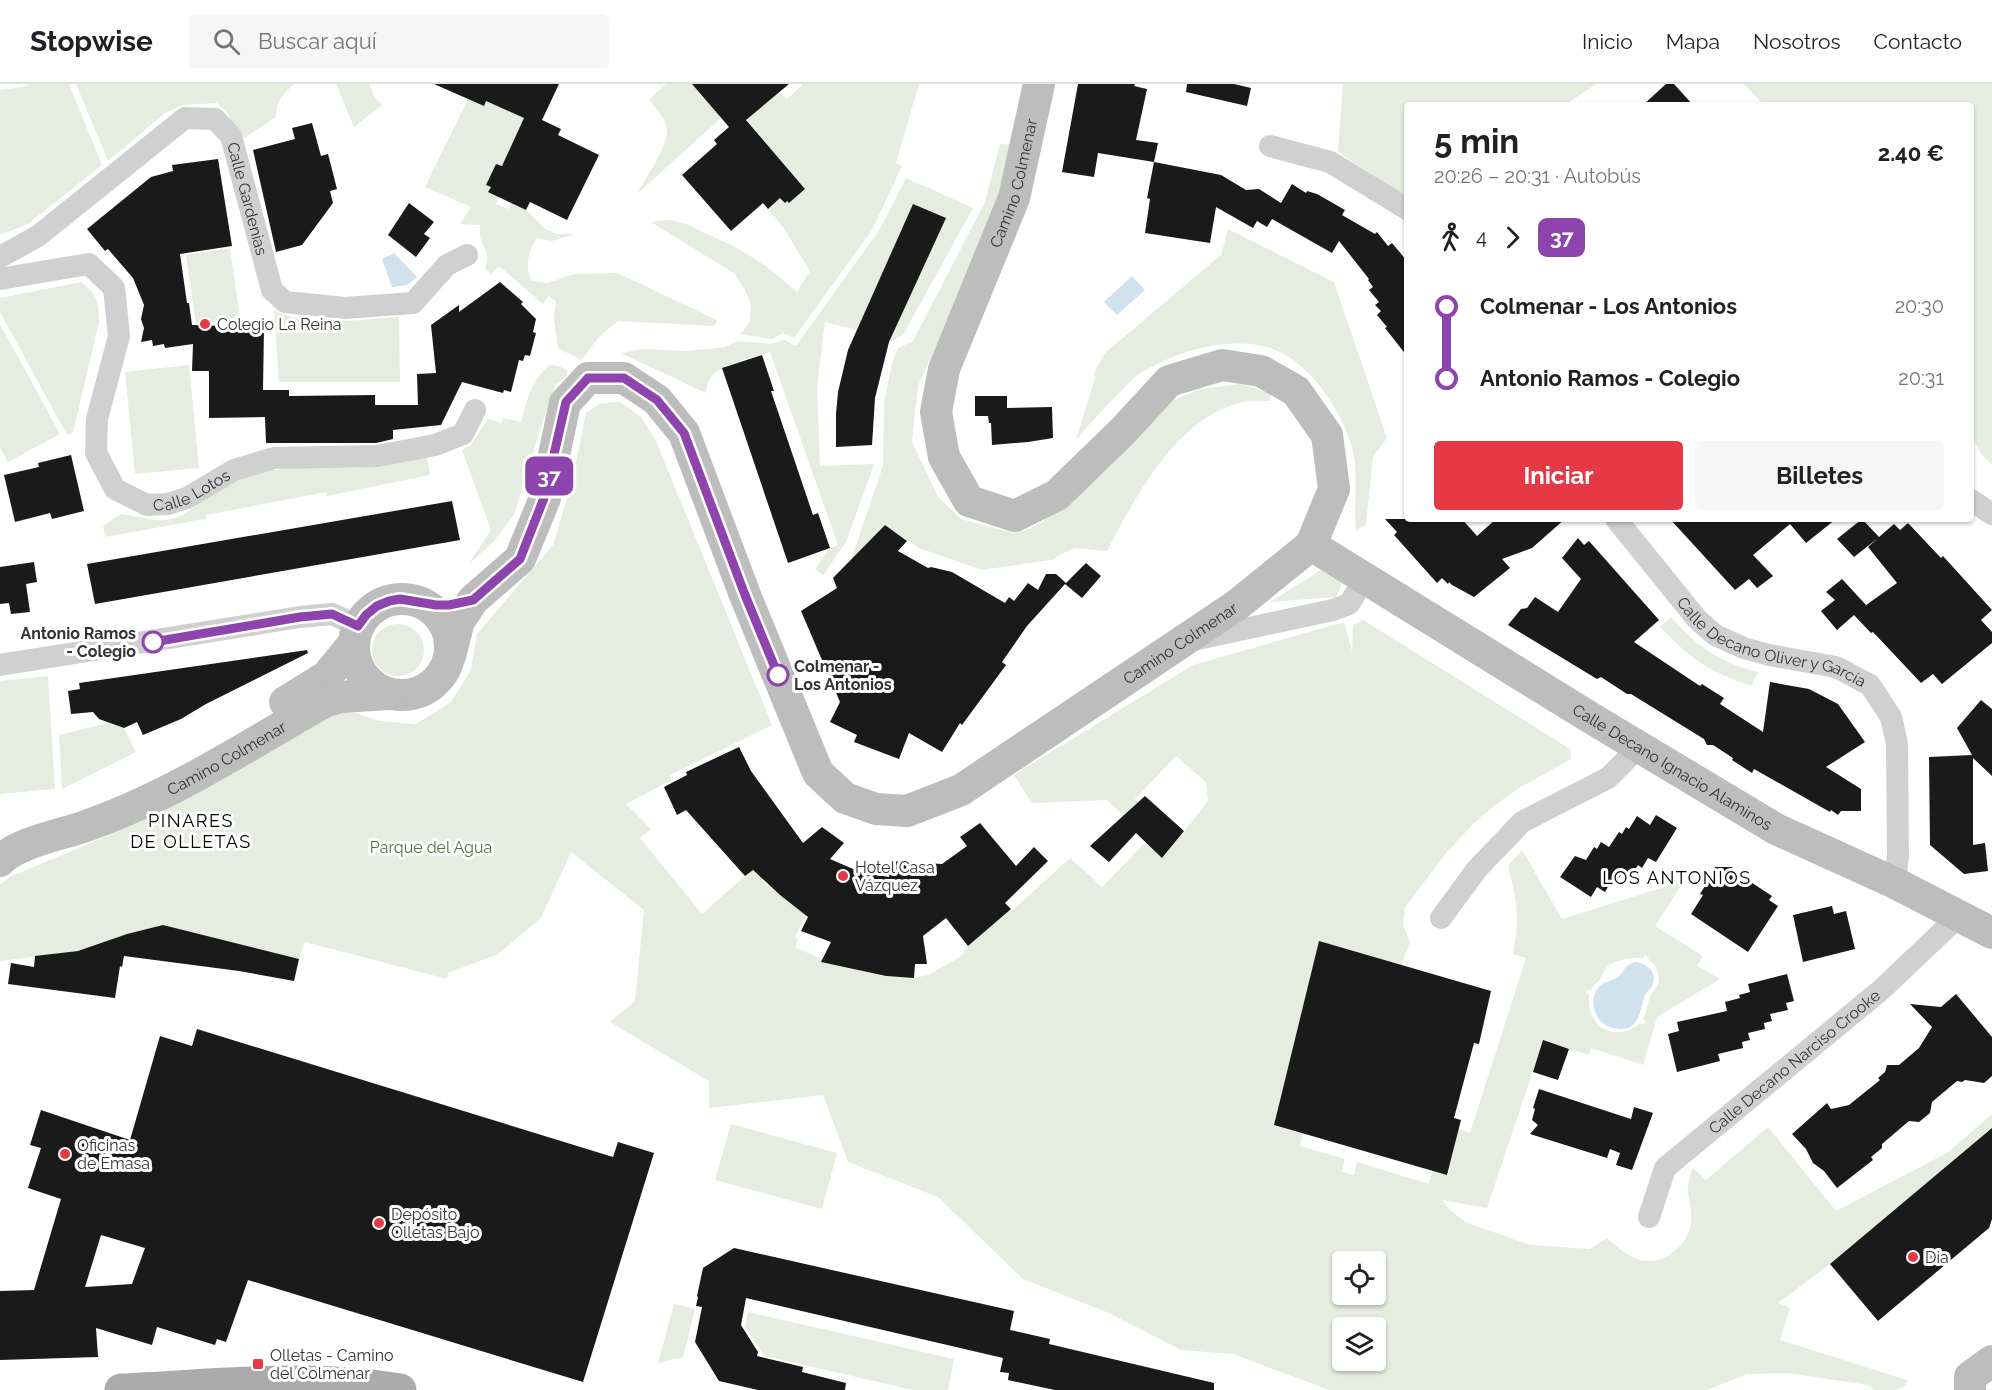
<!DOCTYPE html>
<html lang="es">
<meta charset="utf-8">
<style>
:root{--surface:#fff;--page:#f6f6f6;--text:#202124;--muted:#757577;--line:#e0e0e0;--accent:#e63946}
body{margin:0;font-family:Raleway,sans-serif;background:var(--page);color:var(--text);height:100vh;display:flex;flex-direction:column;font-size:22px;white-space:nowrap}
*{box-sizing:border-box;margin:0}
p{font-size:20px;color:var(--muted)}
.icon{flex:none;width:33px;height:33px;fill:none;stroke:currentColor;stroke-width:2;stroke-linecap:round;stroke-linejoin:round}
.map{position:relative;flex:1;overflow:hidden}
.sheet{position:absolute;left:1404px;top:18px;width:570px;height:420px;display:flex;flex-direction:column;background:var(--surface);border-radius:6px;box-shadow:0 2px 4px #0004}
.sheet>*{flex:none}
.badge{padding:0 12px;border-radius:9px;font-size:21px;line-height:39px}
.tools{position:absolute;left:1332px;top:1167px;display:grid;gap:12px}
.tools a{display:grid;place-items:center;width:54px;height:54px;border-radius:6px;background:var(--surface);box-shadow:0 2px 4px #0004;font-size:30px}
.map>.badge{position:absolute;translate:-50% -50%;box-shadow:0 0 0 3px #fff}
.legs{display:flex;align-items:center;gap:9px;height:66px;padding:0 30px;font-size:20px}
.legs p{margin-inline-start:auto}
.overview{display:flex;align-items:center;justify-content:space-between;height:102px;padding:0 30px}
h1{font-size:33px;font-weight:700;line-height:45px}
.cta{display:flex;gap:12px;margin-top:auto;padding:12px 30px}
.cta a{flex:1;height:69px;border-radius:6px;background:var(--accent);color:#fff;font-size:24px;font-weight:700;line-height:69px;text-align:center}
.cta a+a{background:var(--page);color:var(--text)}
ul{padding:0 30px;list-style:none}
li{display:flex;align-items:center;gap:21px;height:72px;font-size:22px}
li i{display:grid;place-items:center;width:9px;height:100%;margin:0 8px;background:currentColor}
li i::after{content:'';width:15px;height:15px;margin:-8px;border:4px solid;border-radius:50%;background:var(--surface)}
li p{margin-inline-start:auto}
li:first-child i{background:linear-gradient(#0000 50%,currentColor 0)}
li:last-child i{background:linear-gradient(currentColor 50%,#0000 0)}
header{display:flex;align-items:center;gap:36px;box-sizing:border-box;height:84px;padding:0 30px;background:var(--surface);border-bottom:2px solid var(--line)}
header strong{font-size:28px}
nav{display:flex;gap:33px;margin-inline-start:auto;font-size:21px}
.search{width:420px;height:54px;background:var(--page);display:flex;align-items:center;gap:15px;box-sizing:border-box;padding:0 21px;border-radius:6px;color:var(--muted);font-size:22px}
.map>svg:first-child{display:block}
.green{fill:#e6ecdf;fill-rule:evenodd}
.water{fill:#cfe2ee}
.building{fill:#1a1a1a;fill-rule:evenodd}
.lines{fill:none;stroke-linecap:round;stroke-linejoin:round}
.street{stroke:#d0d0d0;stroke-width:22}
.secondary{stroke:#bdbdbd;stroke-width:32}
.primary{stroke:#ababab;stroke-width:33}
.line-1-casing{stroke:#fff;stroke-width:14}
.line-1{stroke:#8e44ad;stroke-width:9}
.poi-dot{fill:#e63946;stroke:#fff;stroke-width:2}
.stop-1-dot{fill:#fff;stroke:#8e44ad;stroke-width:3}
.labels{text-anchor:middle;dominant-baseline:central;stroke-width:6;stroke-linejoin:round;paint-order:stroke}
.street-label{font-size:16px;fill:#333;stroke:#fff}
.poi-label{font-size:16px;fill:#333;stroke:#fff;text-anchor:start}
.stop-label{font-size:16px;font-weight:bold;fill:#333;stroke:#fff;text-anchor:end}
.park-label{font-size:16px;fill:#56703f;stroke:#fff}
.neighbourhood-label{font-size:18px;letter-spacing:1.5px;fill:#000;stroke:#fff}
</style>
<header>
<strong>Stopwise</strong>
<div class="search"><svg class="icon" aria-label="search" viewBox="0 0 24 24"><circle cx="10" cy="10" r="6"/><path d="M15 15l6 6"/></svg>Buscar aquí</div>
<nav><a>Inicio</a><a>Mapa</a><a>Nosotros</a><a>Contacto</a></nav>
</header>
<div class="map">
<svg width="1992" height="1306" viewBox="0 0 1992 1306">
<rect width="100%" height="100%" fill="#fff"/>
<path class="green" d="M30 0H69L102 81 28 140 0 151V6L22 3Z
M76 0H294C283 10 276 17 276 33L241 56 227 28 217 19 183 21 165 29 108 77Z
M336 0H369L375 14 382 21 354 43Z
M666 0H692L721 34 637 110C645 96 666 64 667 49 668 36 657 25 649 16Z
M801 0H919L896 79 902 82 872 146 794 254 783 249 772 255 741 250 750 237 751 220 745 206 735 190 651 138 671 136 686 140 739 165 766 182 797 208 810 187 783 143 768 125 780 114 790 119 805 105 780 76 755 57 760 51 742 30 778 9 787 15 802 1Z
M1343 0H1596L1565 21H1407V114L1338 68Z
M1744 0H1992V381L1981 370 1971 350V21H1764Z
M511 5 527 27 516 89 496 80 487 100 491 103 488 108 499 113 496 120 508 125 511 119 526 126 545 145 557 150H575L552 157 537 154C528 168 525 180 531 197L548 199 574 190 617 189 717 236 714 242 618 237 599 253 581 276 558 264 554 234 556 217 548 212 543 220 499 182 491 190 485 185C490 169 486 170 481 156 479 152 480 145 480 141L460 140 471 123 425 103 468 15 483 22 486 17 502 24Z
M1000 60 1018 61 999 122 918 302 912 358 938 413 961 435 1013 449 1030 445 1072 418 1167 319 1200 305 1241 300 1271 310 1269 317C1260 317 1250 316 1242 318 1176 334 1136 412 1107 467L1074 464 1051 476 982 486 919 464 885 441 851 476 883 382 884 319 892 279 898 264 913 257 985 118Z
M906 94 973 124 903 251 889 258 913 120 857 246 825 238 817 303 820 382 874 380 846 458 823 491 815 485 830 464 838 461 770 268C754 273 724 279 713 291 708 296 707 302 706 309L621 269 643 265 688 267 724 263 738 257 771 260 784 256 796 262 880 145Z
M1228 145 1334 198 1387 354 1373 372 1366 441 1356 446C1353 417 1360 389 1351 360 1339 322 1307 274 1267 263 1225 252 1174 268 1139 290 1133 294 1128 300 1123 305 1106 322 1091 338 1076 356L1095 294V287L1105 269 1221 171Z
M230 164 240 234 196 240 186 171Z
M81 198C97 210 99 218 99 238L73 348 67 351 0 228V214Z
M274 226C308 245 360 235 399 233L400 298H279Z
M0 240 60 350 8 378 0 364Z
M189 281 199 384 135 390 125 288Z
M550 281 559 282 567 286V292L556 300 545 330 514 431 495 456 468 481 491 446 462 366 471 361 488 335 502 339 503 334 521 338C527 316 531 297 550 281Z
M620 318 641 333 656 357 772 641 670 691 671 696 626 720 651 745 640 754 702 830 752 786 767 801 806 831 795 853 798 855 795 863 832 880 883 892 914 894 928 891 960 873 968 862 1011 825 1013 826 1070 774 1102 803 1146 758 1163 774 1208 717 1206 698 1176 672 1135 715 1138 719 1124 732 1107 716 1032 719 1014 691 1193 581 1344 538 1352 567 1353 541 1363 536 1570 665 1571 675 1519 704 1494 722 1474 739 1447 768 1405 823 1403 841 1410 859 1401 881 1319 858 1274 1041 1303 1050 1300 1062 1345 1075 1342 1088 1354 1091 1357 1078 1429 1100 1432 1087 1448 1091 1458 1045 1470 1049 1526 874 1513 870C1520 832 1517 818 1508 782L1522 766 1562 835 1684 797 1655 842 1703 872 1697 882 1720 895 1657 933 1643 981 1591 964 1589 971 1543 957 1487 1124 1442 1116 1448 1124 1465 1138 1530 1161 1590 1165 1607 1154C1616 1162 1625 1170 1637 1175 1661 1184 1689 1162 1691 1138 1693 1114 1682 1111 1693 1084L1706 1096 1768 1043 1836 1127 1947 1069 1992 1030V1052L1988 1047 1830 1180 1778 1219 1790 1224 1780 1256 1907 1296 1906 1302 1896 1306H1875L1868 1301 1788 1289 1747 1290 1707 1306H1329L1233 1270 1181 1266 1109 1229 1023 1195 938 1113 848 1078 823 1011 709 1024V997L610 938 635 917 644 826 571 768 541 834 498 870 448 889 447 895 305 858 299 875 163 841 95 865 0 877V801L10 793 140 738 219 691 343 624 378 637 416 640 451 618 471 586 477 550 553 461 573 394 586 329 601 319ZM1645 871 1649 873 1648 876C1656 880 1661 891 1658 900 1656 905 1652 908 1650 913 1647 920 1647 928 1643 935L1646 937 1644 941 1640 939C1615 960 1586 943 1589 911L1586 910 1587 906H1591C1593 901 1597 900 1600 895 1603 891 1603 887 1607 883 1613 876 1635 873 1643 874ZM1342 1178H1376V1210H1342ZM1342 1244H1376V1276H1342Z
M427 373 430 391 327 412 326 408 206 431V435L105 453 103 442 121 430C136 432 152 437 167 436 187 433 203 415 219 405 233 397 247 392 262 387Z
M1323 485 1343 497 1336 513 1270 518Z
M1671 533C1695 561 1722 580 1758 588L1751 602C1708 587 1692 576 1660 543Z
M372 566a26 26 0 1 1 52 0a26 26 0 1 1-52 0Z
M48 592 55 705 0 710V597Z
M108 639 124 644 136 668 62 705 59 651Z
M731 1040 837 1069 822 1125 715 1096Z
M674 1220 695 1225 683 1273 658 1279Z
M748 1228 954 1275 948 1306H913L765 1272 745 1243Z"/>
<path class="water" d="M394 169 417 193 407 201 392 203 382 175Z
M1132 192 1145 206 1117 231 1104 218Z
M1634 878C1646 878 1659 889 1652 902 1650 906 1645 909 1644 914 1639 930 1638 950 1613 944 1595 940 1588 918 1598 904 1604 896 1612 898 1618 893 1625 888 1622 883 1634 878Z"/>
<path class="building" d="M434 0H559L542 36 561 45 558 51 599 71 567 136 530 118 526 126 488 108 491 103 486 101 496 80 502 82 524 34 486 17 484 22Z
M692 0H789L746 36 805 105 789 119 787 117 785 119 780 114 768 125 763 119 731 147 682 91 717 60 714 56 729 43Z
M1078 0H1135L1134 2 1147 5 1136 56 1158 59 1154 78 1098 69 1094 93 1062 88Z
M1187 0H1234L1251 4 1247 22 1186 8Z
M1666 0H1674L1693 21H1643Z
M312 39 321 72 328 70 337 105 330 107 333 119 302 161 276 168 253 66 295 55 292 44Z
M218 75 232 162 180 170 187 219H189L192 241 264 243 263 306H289V312L375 311V321H418L417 290 436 289 431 241 459 221V228L500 198 523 218 521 220 536 235 533 248 536 249 530 272 525 271 523 277 519 276 511 308 504 306 503 309 462 298 441 341 393 346V355L376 359H266L265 333 209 334V287H192L193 260 165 264 164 260 153 262 152 256 141 258 144 244 141 235 144 221 133 194 108 165 105 167 87 145 151 93 173 87 172 81Z
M1154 78 1221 91 1246 106 1259 105 1281 119 1292 100 1306 109 1307 107 1317 110 1345 126 1342 131 1375 150 1377 148 1388 162 1392 159 1407 177V272L1385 244 1387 243 1377 231 1381 227 1375 221 1379 218 1369 206 1373 203 1368 196 1369 195 1339 157 1332 169 1272 135 1267 143 1257 137 1253 144 1216 123 1210 159 1145 149 1150 115 1147 114Z
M409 119 434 138 424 150 430 154 416 173 388 151Z
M913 120 946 134 889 258 875 314 872 361 836 363V330L838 308 848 266Z
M762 271 774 307H771L813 431 818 429 830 464 788 479 722 284Z
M975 312H1007V324L1052 323 1053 354 1028 358 992 361 991 339H989L988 332H975Z
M71 371 84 427 52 435 50 429 15 438 4 391 39 383 38 379Z
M452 417 460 456 95 520 87 480Z
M1385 435H1462L1477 452 1496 435H1565L1532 464 1502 475 1510 484 1474 513 1452 501 1449 498 1448 500 1442 494 1437 499 1394 451 1397 448Z
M1670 435H1836L1806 459 1790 440 1753 471 1773 492 1757 504 1749 495 1735 506Z
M1862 435 1879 453 1894 440 1900 446 1908 439 1941 474 1943 472 1992 526 1981 536 1992 548V559L1942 600 1933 590 1921 599 1873 548 1871 549 1854 531 1837 546 1821 527 1835 516 1826 508 1842 495 1866 521 1862 524 1897 499 1868 463 1878 454 1854 473 1837 455Z
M885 441 907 457 898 467 928 484 931 483 952 488 1005 519 1009 513 1014 517 1028 499 1038 506 1046 490H1056L1066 499 1086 479 1101 492 1082 514 1065 500 1027 542 1002 578 1006 581 962 641 960 639 942 668 909 649 899 675 854 658 857 651 830 638 840 618 801 527 837 504 833 494Z
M1578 454 1584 461 1589 457 1659 536 1634 558 1700 602 1702 600 1724 614 1720 620 1763 648 1770 598 1809 605 1838 620 1865 658 1826 683 1861 705V727H1841L1838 731 1831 726 1830 728 1754 685 1752 689 1732 676 1733 674 1713 661H1707L1704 655 1631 610H1627L1601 593 1597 595 1508 541 1521 525 1527 524 1535 513 1558 528 1581 495 1562 474Z
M34 478 37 498 26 500 30 528 11 530 9 519 0 520V483Z
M307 566 308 569 206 620 181 635 143 651 137 638 124 644 99 635 93 628 71 630 68 607 80 605 79 599Z
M1981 616 1992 625V692L1973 674V761L1985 759 1988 787 1964 790 1930 761 1929 673 1972 671 1957 644Z
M739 663 751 687 803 759 822 743 844 759 830 775 860 788 889 793 890 777 942 780 967 762 960 753 980 739 1016 782 1034 763 1048 777 1005 819 1011 825 968 862 946 834 923 852 927 880H915L914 894 886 892 821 878 831 858 801 847 808 833 780 811 753 786 745 792 686 726 677 731 664 703 687 691 686 688Z
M1145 712 1184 747 1162 774 1136 749 1109 778 1090 762Z
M1656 731 1677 744 1656 778 1648 774 1642 784 1638 781 1630 793 1623 788 1616 798 1612 796 1605 808 1597 803 1591 813 1560 793 1575 772 1586 776 1594 763 1597 765 1601 758 1609 763 1619 748 1622 750 1626 743 1629 745 1637 732 1650 741Z
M1715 783H1732L1734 787 1772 812 1769 816 1778 822 1748 868 1691 830 1703 811 1700 810 1705 802 1703 801Z
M1832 822 1834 830 1846 827 1855 865 1803 878 1793 831Z
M163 841 299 875 294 897 239 887 124 872 122 883 120 882 115 914 8 900 11 879 34 883 35 872 78 867 127 850Z
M1319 857 1491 907 1479 960 1474 959 1454 1034 1461 1036 1447 1091 1274 1041Z
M1787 890 1794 917 1786 919 1788 926 1770 930 1772 937 1764 939 1765 945 1748 949 1750 956 1742 958 1743 964 1718 970 1720 977 1677 988 1668 950 1679 947 1677 938 1727 927 1725 918 1740 914 1739 911 1750 908 1748 900Z
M1956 910 1992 953V992L1984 999 1965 996 1962 998 1957 997 1932 1018 1930 1029 1919 1038 1909 1037 1882 1060V1064L1871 1073 1873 1076 1837 1104 1824 1087 1813 1079 1806 1065 1792 1050 1827 1019 1831 1025 1849 1021 1880 996 1878 994 1885 988 1887 981H1899L1919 964 1932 943 1910 920 1941 923Z
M197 945 613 1073 618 1058 654 1069 583 1298 248 1196 226 1258 217 1255 215 1261 157 1243 152 1261 96 1244 98 1273 0 1276V1207L34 1206 61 1115 28 1104 41 1064 30 1061 41 1026 130 1056 160 952 192 962ZM101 1151 145 1164 132 1200 85 1203Z
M1543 956 1569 965 1558 996 1533 988Z
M1539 1005 1631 1035 1634 1023 1653 1029 1632 1086 1616 1081 1620 1069 1610 1065 1607 1074 1530 1050 1538 1041 1532 1036 1535 1025 1533 1024Z
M1992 1044V1135L1989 1144 1878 1237 1830 1180Z
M734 1164 1014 1227 1010 1246 1050 1255 1049 1260 1214 1299V1306H1055L1008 1296 1009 1289 1000 1288 1003 1274 746 1214 741 1241 758 1268 757 1272 803 1283 802 1288 846 1299 845 1306H758L719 1297 695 1258 702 1223 696 1222 698 1213 697 1212 703 1184Z"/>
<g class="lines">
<g class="street">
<path d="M1270 62 1330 78 1407 125"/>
<path id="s1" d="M0 173 38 152 185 34 215 35 231 52 272 206 285 218 345 224 413 219 447 181 467 171"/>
<path id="s2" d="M0 195 89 180 114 204 119 252 97 335 96 369 115 405 147 421 168 420 187 414 234 386 274 374 377 372 435 361 463 350 475 326"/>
<path d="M1971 416 1992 430"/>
<path id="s3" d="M1616 435 1697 535 1715 551 1744 564 1769 571 1836 583 1870 601 1891 633 1897 660 1898 771 1895 799"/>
<path d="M1193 556 1333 526 1349 520 1365 494"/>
<path d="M0 581 300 533 332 530 358 542"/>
<path d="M1441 834 1477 785 1522 738 1608 694 1639 663"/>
<path id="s4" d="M1649 1133 1665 1084 1881 906 1959 832"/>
</g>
<g class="secondary">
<path id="s5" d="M1311 461 1591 634 1776 745 1895 799 1992 849"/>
<circle cx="402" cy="563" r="48"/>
<path id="s6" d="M450 572 459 537 473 516 520 475 545 414 565 319 588 294H624L657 316 684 349 745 511 818 689 845 714 876 725 907 727 961 706 1237 521 1311 461 1334 405 1327 351 1296 307 1261 287 1222 281 1169 297 1123 347 1057 411 1015 432 969 417 944 373 936 328 944 285 1014 114 1039 0"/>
<path d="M285 618 327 592 354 559"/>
<path id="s7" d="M0 777C15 760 58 751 80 744 167 715 245 663 324 618L341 613 388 610"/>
<path d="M1970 1306V1293L1992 1277"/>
</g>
<path class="primary" d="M121 1306C213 1302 309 1290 400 1306"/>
</g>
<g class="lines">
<g class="line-1-casing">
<path id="line-1" d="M153 558 300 533 332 530 358 542 366 531 377 522 389 517 400 515 436 521H449L473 516 520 475 544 414 566 318 588 294H624L657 316 684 349 745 511 778 591"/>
</g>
<use href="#line-1" class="line-1"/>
</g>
<g class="poi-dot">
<circle cx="205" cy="240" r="6"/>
<circle cx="843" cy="792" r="6"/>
<circle cx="65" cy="1070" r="6"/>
<circle cx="379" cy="1139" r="6"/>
<circle cx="1913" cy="1173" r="6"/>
<rect x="252" y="1274" width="12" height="12" rx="3"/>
</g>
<g class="stop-1-dot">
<circle cx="153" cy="558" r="10"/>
<circle cx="778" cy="591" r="10"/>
</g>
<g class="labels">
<g class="street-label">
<text stroke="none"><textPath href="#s6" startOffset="2289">Camino Colmenar</textPath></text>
<text stroke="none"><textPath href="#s1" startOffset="350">Calle Gardenias</textPath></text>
<text stroke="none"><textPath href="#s2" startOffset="417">Calle Lotos</textPath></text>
<text stroke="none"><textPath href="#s3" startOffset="207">Calle Decano Oliver y García</textPath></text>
<text stroke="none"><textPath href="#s6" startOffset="1227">Camino Colmenar</textPath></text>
<text stroke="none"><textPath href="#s7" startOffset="250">Camino Colmenar</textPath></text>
<text stroke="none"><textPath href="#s5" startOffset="424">Calle Decano Ignacio Alaminos</textPath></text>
<text stroke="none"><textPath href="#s4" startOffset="219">Calle Decano Narciso Crooke</textPath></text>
</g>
<g class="poi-label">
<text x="217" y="240">Colegio La Reina</text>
<text x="855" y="783">Hotel Casa<tspan x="855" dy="18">Vázquez</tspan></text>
<text x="77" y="1061">Oficinas<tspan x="77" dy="18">de Emasa</tspan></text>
<text x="391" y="1130">Depósito<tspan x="391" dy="18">Olletas Bajo</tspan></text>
<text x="1925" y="1173">Dia</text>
<text x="270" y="1271">Olletas - Camino<tspan x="270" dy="18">del Colmenar</tspan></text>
</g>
<g class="stop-label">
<text x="136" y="549">Antonio Ramos<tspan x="136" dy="18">- Colegio</tspan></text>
<text x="794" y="582" text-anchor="start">Colmenar -<tspan x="794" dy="18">Los Antonios</tspan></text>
</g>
<g class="park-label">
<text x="431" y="763">Parque del Agua</text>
</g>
<g class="neighbourhood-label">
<text x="191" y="736">PINARES<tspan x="191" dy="21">DE OLLETAS</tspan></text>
<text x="1677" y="793">LOS ANTONIOS</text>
</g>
</g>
</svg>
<div class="tools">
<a><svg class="icon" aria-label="locate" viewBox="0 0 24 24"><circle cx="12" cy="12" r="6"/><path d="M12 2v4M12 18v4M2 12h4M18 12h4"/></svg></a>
<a><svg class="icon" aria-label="layers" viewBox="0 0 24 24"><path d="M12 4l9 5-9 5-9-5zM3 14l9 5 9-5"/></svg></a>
</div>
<b class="badge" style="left:549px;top:392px;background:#8e44ad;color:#fff">37</b>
<section class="sheet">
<div class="overview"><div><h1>5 min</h1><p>20:26 – 20:31 · Autobús</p></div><b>2.40 €</b></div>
<div class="legs"><svg class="icon" aria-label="walk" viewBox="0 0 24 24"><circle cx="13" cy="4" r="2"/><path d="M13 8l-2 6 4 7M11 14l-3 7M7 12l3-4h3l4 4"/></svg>4<svg class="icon" aria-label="forward" viewBox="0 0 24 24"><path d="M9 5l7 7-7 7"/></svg><b class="badge" style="background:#8e44ad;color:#fff">37</b></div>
<ul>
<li><i style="color:#8e44ad"></i><b>Colmenar - Los Antonios</b><p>20:30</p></li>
<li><i style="color:#8e44ad"></i><b>Antonio Ramos - Colegio</b><p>20:31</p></li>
</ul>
<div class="cta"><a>Iniciar</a><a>Billetes</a></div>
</section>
</div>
